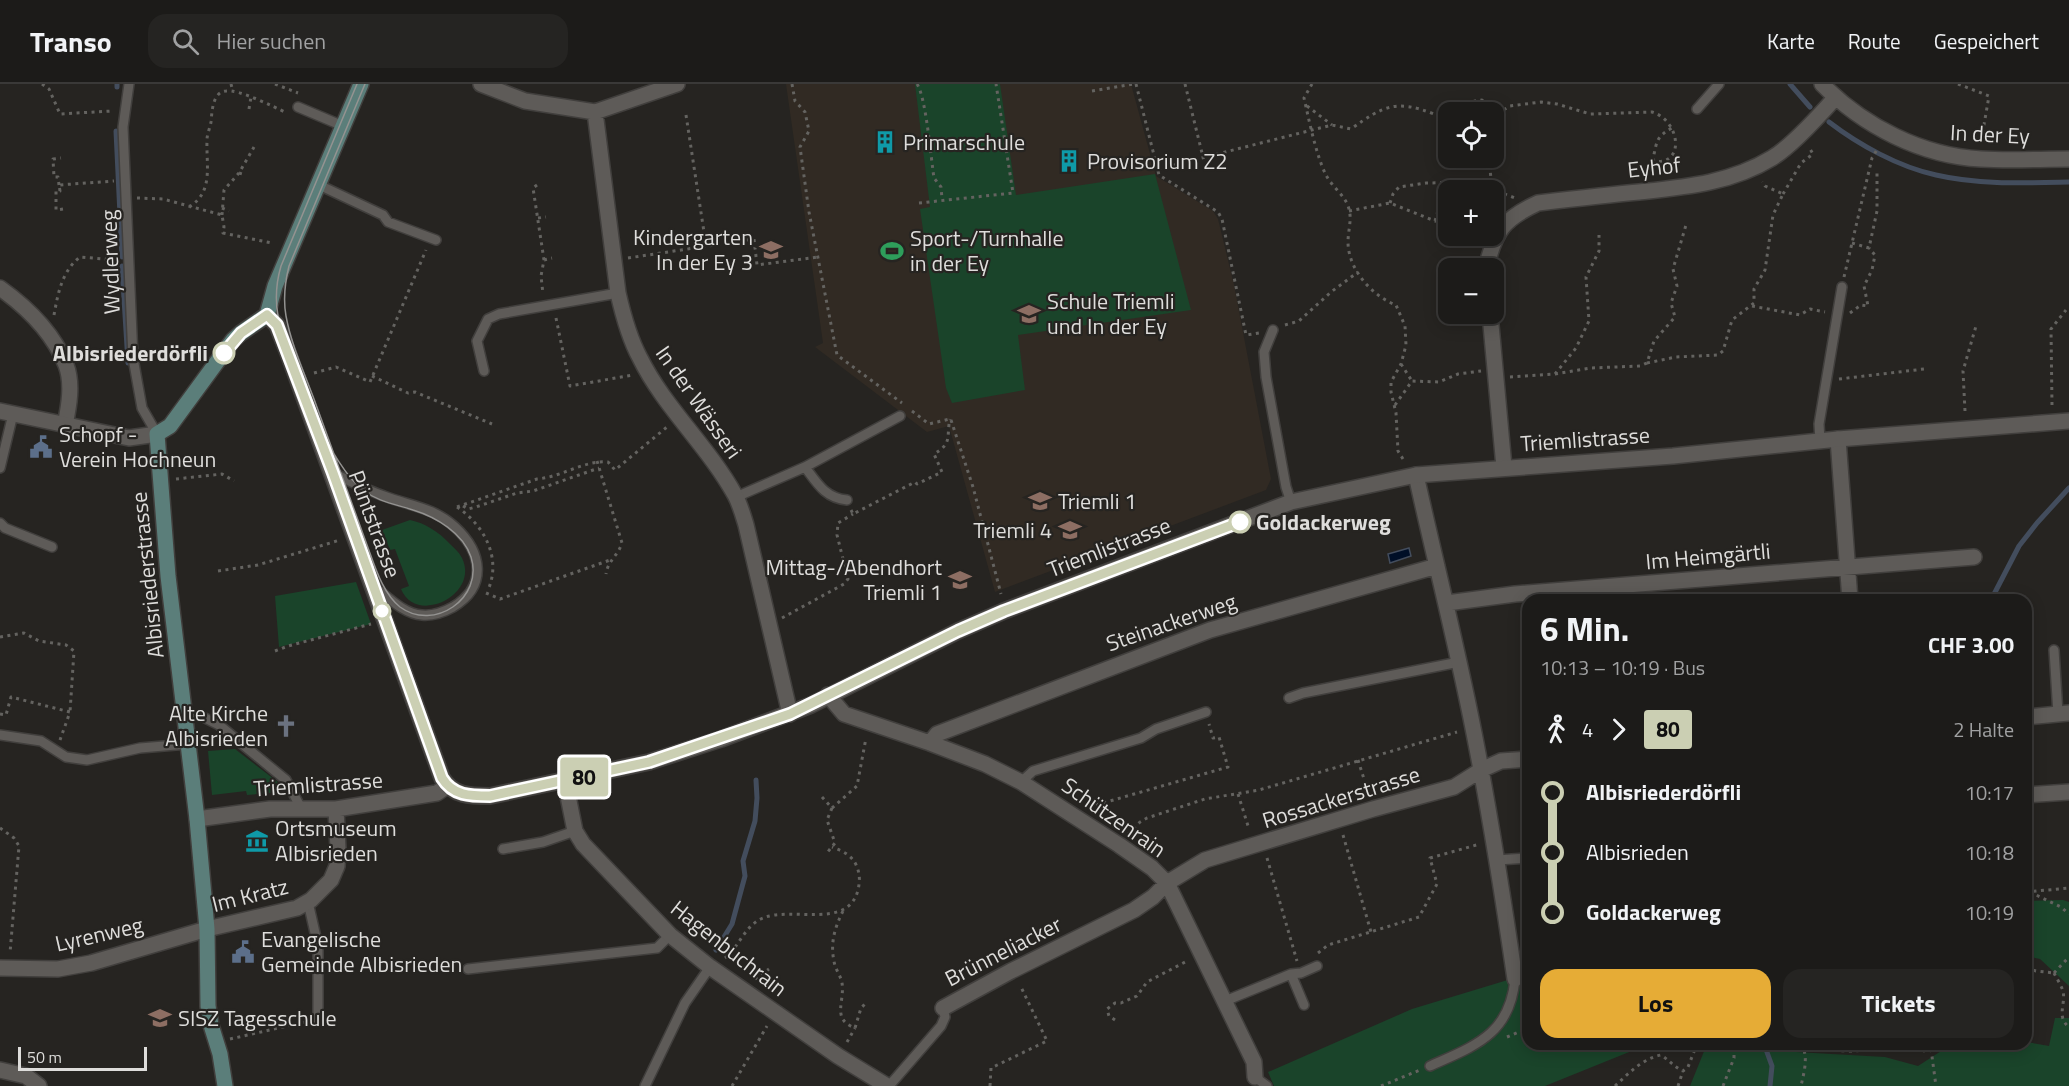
<!DOCTYPE html>
<html lang="de">
<meta charset="utf-8">
<style>
:root{--surface:#1c1b19;--page:#252422;--text:#f1f3f6;--muted:#a0a1a2;--line:#3a3938;--accent:#e6ac36}
body{margin:0;font-family:"Titillium Web",sans-serif;background:var(--page);color:var(--text);height:100vh;display:flex;flex-direction:column;font-size:22px;white-space:nowrap}
*{box-sizing:border-box;margin:0}
p{font-size:20px;color:var(--muted)}
.icon{flex:none;width:33px;height:33px;fill:none;stroke:currentColor;stroke-width:2;stroke-linecap:round;stroke-linejoin:round}
.map{position:relative;flex:1;overflow:hidden}
.side{position:absolute;left:1522px;top:510px;width:510px;height:456px;display:flex;flex-direction:column;background:var(--surface);border-radius:18px;box-shadow:0 3px 15px #0003,0 0 0 2px var(--line)}
.side>*{flex:none}
.badge{padding:0 12px;border-radius:4px;font-size:21px;line-height:39px}
.fabs{position:absolute;left:1438px;top:18px;display:grid;gap:12px}
.fabs a{display:grid;place-items:center;width:66px;height:66px;border-radius:12px;background:var(--surface);box-shadow:0 3px 15px #0003,0 0 0 2px var(--line);font-size:30px}
.scale{position:absolute;left:18px;bottom:15px;width:129px;box-sizing:border-box;padding-left:6px;border:3px solid #dedddb;border-top:0;font-size:16px;line-height:21px;white-space:nowrap;color:#dedddb;-webkit-text-stroke:4px #262421;paint-order:stroke}
.map>.badge{position:absolute;translate:-50% -50%;box-shadow:0 0 0 3px #fff}
.legs{display:flex;align-items:center;gap:9px;height:66px;padding:0 18px;font-size:20px}
.legs p{margin-inline-start:auto}
.overview{display:flex;align-items:center;justify-content:space-between;height:102px;padding:0 18px}
h1{font-size:33px;font-weight:700;line-height:45px}
.primary-button{display:flex;gap:12px;margin-top:auto;padding:12px 18px}
.primary-button a{flex:1;height:69px;border-radius:18px;background:var(--accent);color:#111;font-size:24px;font-weight:700;line-height:69px;text-align:center}
.primary-button a+a{background:var(--page);color:var(--text)}
ul{padding:0 18px;list-style:none}
li{display:flex;align-items:center;gap:21px;height:60px;font-size:22px}
li i{display:grid;place-items:center;width:9px;height:100%;margin:0 8px;background:currentColor}
li i::after{content:'';width:15px;height:15px;margin:-8px;border:4px solid;border-radius:50%;background:var(--surface)}
li p{margin-inline-start:auto}
li:first-child i{background:linear-gradient(#0000 50%,currentColor 0)}
li:last-child i{background:linear-gradient(currentColor 50%,#0000 0)}
header{display:flex;align-items:center;gap:36px;box-sizing:border-box;height:84px;padding:0 30px;background:var(--surface);border-bottom:2px solid var(--line)}
header strong{font-size:28px}
nav{display:flex;gap:33px;margin-inline-start:auto;font-size:21px}
.search{width:420px;height:54px;background:var(--page);display:flex;align-items:center;gap:15px;box-sizing:border-box;padding:0 21px;border-radius:18px;color:var(--muted);font-size:22px}
.map>svg:first-child{display:block}
.built{fill:#312a23}
.green{fill:#1a442a}
.water{fill:#000f27;stroke:#434d5d;stroke-width:1.5}
.lines{fill:none;stroke-linecap:round;stroke-linejoin:round}
.stream{stroke:#434d5d;stroke-width:5}
.service-casing{stroke:#413f3d;stroke-width:12}
.minor-casing{stroke:#413f3d;stroke-width:18}
.tertiary-casing{stroke:#413f3d;stroke-width:18}
.secondary-casing{stroke:#413f3d;stroke-width:18}
.path{stroke:#646360;stroke-width:3;stroke-dasharray:3 4.5;stroke-linecap:butt}
.service{stroke:#5e5b58;stroke-width:9}
.minor{stroke:#5e5b58;stroke-width:15}
.tertiary{stroke:#5e5b58;stroke-width:15}
.secondary{stroke:#5b7e7a;stroke-width:15}
.tram{stroke:#949391;stroke-width:1.5}
.line-1-casing{stroke:#fff;stroke-width:14}
.line-1{stroke:#cbcfb3;stroke-width:9}
.stop-1-dot{fill:#fff;stroke:#cbcfb3;stroke-width:3}
.labels{text-anchor:middle;dominant-baseline:central;stroke-width:4.5;stroke-linejoin:round;paint-order:stroke}
.street-label{font-size:22px;fill:#dedddb;stroke:#262421}
.poi-label{font-size:22px;fill:#dedddb;stroke:#262421;text-anchor:start}
.stop-label{font-size:22px;font-weight:bold;fill:#dedddb;stroke:#262421;text-anchor:end}
</style>
<header>
<strong>Transo</strong>
<div class="search"><svg class="icon" aria-label="search" viewBox="0 0 24 24"><circle cx="10" cy="10" r="6"/><path d="M15 15l6 6"/></svg>Hier suchen</div>
<nav><a>Karte</a><a>Route</a><a>Gespeichert</a></nav>
</header>
<div class="map">
<svg width="2069" height="1002" viewBox="0 0 2069 1002">
<rect width="100%" height="100%" fill="#262421"/>
<path class="built" d="M786 0H1131L1156 92 1213 127 1218 135 1234 201 1271 395 1266 406 995 508 949 342 927 348 815 263 823 259Z"/>
<path class="green" d="M915 0H1000L1016 111 1155 90 1191 226 1018 251 1025 306 952 319 946 304 920 125 930 123Z
M410 436C425 439 439 448 450 460 454 464 459 468 462 474 480 511 416 542 401 505L409 502 395 465 390 466 382 446Z
M356 498 371 540 279 563 275 512Z
M235 665 279 699 281 703 279 708 247 711 246 707 212 711 208 667Z
M2063 816 2069 818V902L2040 875 2027 872V817Z
M1528 894V960H1649L1545 1002H1274L1268 988 1412 925 1511 895Z
M2055 934H2069V1002H1690L1707 960H1782L1796 968 1885 973 1918 982 1952 960H2026L2027 958 2049 962Z"/>
<path class="water" d="M1409 464 1411 472 1390 479 1388 470Z"/>
<g class="lines">
<path class="stream" d="M1790 0 1810 23
M117 3V0
M1829 38C1859 61 1899 83 1936 91 1979 101 2025 99 2069 98
M116 47 122 173
M122 182 128 279
M1991 516 2019 462 2037 439 2069 404
M716 866 732 840 745 792 743 777 755 737 757 714 756 696
M1764 960 1772 982 1770 1002"/>
<g class="service-casing">
<path id="service" d="M129 0 123 43 133 274 142 324 157 350
M298 23 343 42
M1697 25 1719 0
M319 101 383 131 388 138 436 156
M1273 246 1264 268 1266 293 1286 403 1291 418
M484 287 477 257 488 235 499 230 618 209
M1820 357 1819 340 1842 203
M805 383C817 399 825 414 847 416
M0 384 13 330
M333 389C350 397 366 406 384 412 410 422 433 423 455 443 482 468 488 502 453 523 444 528 433 532 422 531 404 530 389 514 375 503
M736 413 805 383 900 332
M0 439 5 444 52 463
M2054 566 2058 630
M1289 614 1303 609 1459 578
M184 628 201 632 219 641 286 696 302 726
M0 651 41 657 66 673 87 676 140 664 188 660
M1021 698 1033 687 1141 654 1156 645 1206 628
M503 765 543 758 575 747
M1497 776 1528 774
M308 818 318 862V937
M468 885 657 864 670 851
M1291 890 1304 921
M1225 917 1291 890 1301 889 1317 882
M1430 982C1474 962 1510 951 1515 895
M1255 993 1267 1002
M645 1002 685 919 710 883
M889 1002 941 942 945 933 943 924"/>
</g>
<g class="minor-casing">
<path id="minor" d="M481 0 525 17 595 28 677 0
M1822 0C1863 42 1922 72 1981 75 2010 77 2040 75 2069 75
M595 28 618 209C623 231 629 254 640 274 664 323 708 362 735 411 740 420 743 431 746 441L790 630
M1486 184C1495 147 1503 135 1538 119 1572 115 1606 111 1639 108 1686 103 1731 99 1772 74 1792 62 1819 32 1835 14
M0 204C28 224 53 248 66 281 73 299 69 322 65 341
M1490 230 1504 383
M1838 355 1850 516
M1416 391C1435 477 1457 562 1474 649 1490 730 1503 813 1515 895
M1447 519 1515 510 1974 473
M828 611 844 630 930 659 985 680 1021 698 1119 761 1152 784 1167 799 1254 978 1255 993
M2026 633 2069 629
M930 659 937 650 1210 546 1437 482
M565 697 575 747 583 760 670 851 710 883 838 972 887 1002
M2026 711 2069 708
M197 735 270 725H336L437 709 447 702
M0 884 58 885 91 879 207 845 297 824 311 816 331 796 337 782 338 765 336 725
M943 924 1011 887 1134 826 1153 813 1167 799 1205 776 1373 725 1454 703 1481 686 1501 677 1528 675
M0 986 26 992 39 1002"/>
</g>
<g class="tertiary-casing">
<path id="tertiary" d="M267 231 277 241 288 269 442 694C453 712 470 712 490 712L649 678 721 655 811 621 958 547 1004 527 1291 418 1416 391 1673 372 1838 355 2069 337
M0 327 129 354 157 350"/>
</g>
<g class="secondary-casing">
<path id="secondary" d="M225 1002 220 970 211 941 208 922 207 845 197 735 168 492 157 350 170 342 233 256 241 249 267 231 275 202 361 0"/>
</g>
<path class="path" d="M42 0 49 5 60 30 112 27
M231 0 233 8
M275 0 298 9
M792 0 795 17 805 28 809 47 800 63 809 128 837 271 902 319
M917 0C926 13 931 75 934 94L941 103 942 115
M1136 0 1159 91 1218 128 1222 135 1246 251 1259 249
M1185 0 1203 73
M1312 0 1304 14C1309 36 1316 71 1326 91 1332 103 1346 112 1349 125 1352 136 1348 147 1348 158 1348 185 1372 212 1396 221L1405 242 1406 261 1401 280 1391 298V308L1396 329 1398 367 1403 375
M1958 0 1989 12 1981 58
M1092 7 1134 0
M1307 22 1332 41
M249 25 251 13
M686 31 706 161
M1494 40 1497 30
M1489 74 1492 106
M1158 85 1332 41 1351 45C1383 22 1396 15 1434 30L1475 17 1482 16 1497 30 1510 22 1541 18 1557 20 1590 30 1652 28C1681 37 1685 82 1654 77L1653 75C1657 57 1656 53 1672 44
M239 89 246 91
M59 101 58 93H54L53 75 61 74
M537 101 533 104 544 176 541 192 543 210
M1783 110 1801 79 1813 70 1810 65
M137 114 163 115 222 131 224 143 223 149 272 159
M919 119 1013 109 996 0
M1390 119 1393 110 1399 103 1426 99 1484 98 1497 107 1515 114
M189 123C214 108 206 81 207 56 207 50 210 44 211 38 212 29 212 8 226 7 239 5 274 23 287 29
M222 124 229 127
M63 125 56 126V107H60L59 101 114 97
M1349 127 1390 119 1435 137 1449 139
M222 131 224 106 239 89 254 63
M538 134 546 133
M1435 137 1446 99
M1852 159 1869 164 1877 127V88
M628 174 754 155 757 181 818 173
M544 176 552 174
M1844 193 1872 74 1878 64
M1752 222 1800 231 1810 225 1825 228
M1850 229 1861 221 1868 222 1864 202 1872 186 1875 171 1869 164
M54 231C58 209 62 187 80 173L116 176
M556 234 570 302 633 291
M1285 241 1299 237 1331 208 1358 188
M1647 279 1676 273 1718 271 1723 267 1732 236 1754 219V205L1765 186 1773 131 1783 110 1765 102 1762 98
M1401 280 1412 297
M314 289 336 283 370 298 426 166
M1555 290 1591 284 1640 282 1647 279 1654 257 1675 233 1671 219 1677 202 1673 185 1686 141
M372 292 408 309 415 308 492 340
M1510 293 1555 290 1576 264 1589 237 1586 193 1599 167V151
M1839 295 1924 285
M1395 321 1412 297 1439 298 1458 290 1481 287
M2052 321 2051 245 2066 226
M912 327 929 340 950 335
M1965 327 1963 287 1976 242
M951 336 973 403 1001 510
M597 377 622 459C618 472 608 476 606 490
M176 395 222 390 234 397
M463 422 468 425 476 423 517 409 533 407 599 384
M457 423 537 395C562 393 584 376 608 378L615 386 667 343
M457 423C484 441 502 474 488 506
M851 426 853 430 915 398 917 400 942 388 934 370C953 359 946 353 950 335
M218 487 258 481 340 456
M486 509 500 515 610 476
M782 534 844 500 848 495 837 451 838 439 853 430
M0 553 24 549 39 557 66 561 74 567 70 628
M275 567 288 562 371 540
M0 630 6 631 11 613 70 628 60 656
M1358 676 1369 711
M1238 710 1249 745
M822 713 832 724 827 736 835 759 826 770
M1089 723 1228 683 1219 653 1213 654 1209 640
M832 724 857 702 866 654
M0 744 14 754 19 762 10 869
M1128 750 1140 738 1147 734 1205 715 1259 706 1457 648
M1343 751 1371 848
M1267 774 1297 877
M2026 808 2069 804
M2030 808 2061 823 2069 830
M843 827C835 843 830 859 834 877 835 885 841 892 842 899 845 918 831 935 855 944L861 924 865 920
M1520 833H1528
M1318 869 1328 861 1419 833 1437 800 1430 774 1480 760
M725 874C739 863 745 841 763 834 792 822 848 846 858 806 860 797 860 791 857 783 853 772 843 767 832 763
M2026 884 2036 887 2054 889
M2054 889C2057 895 2061 901 2063 907 2066 920 2056 933 2069 943
M2054 889 2069 873
M755 895 769 885
M1115 936 1109 932 1107 925 1115 919H1121L1137 912 1147 898 1187 877
M1507 953 1528 944
M230 955 305 938
M847 958 855 944
M1597 960 1600 966
M1801 960C1809 972 1804 988 1801 1002
M1804 965 1849 967 1874 966 1892 962 1923 967 1931 965 1937 960
M1931 965 1936 1002
M732 1002 767 942
M990 1002 991 984 1047 957 1020 901
M1381 1002 1420 986
M1615 1002C1629 989 1642 975 1661 971 1669 976 1674 983 1683 987L1688 983 1697 960
M1678 1002 1683 987
M1723 1002 1734 974V960"/>
<use href="#service" class="service"/>
<use href="#minor" class="minor"/>
<use href="#tertiary" class="tertiary"/>
<use href="#secondary" class="secondary"/>
<path class="tram" d="M357 0 281 182C276 199 275 215 278 232 285 273 330 381 363 406 378 418 395 420 413 426 436 433 463 449 471 473 484 514 434 548 400 523 385 511 377 489 371 472 352 420 333 367 314 315 304 288 291 260 286 232 283 215 285 198 289 182L365 0"/>
</g>
<g class="lines">
<g class="line-1-casing">
<path id="line-1" d="M224 269 241 249 267 231 277 241 333 389 442 694C453 712 470 712 490 712L649 678 790 630 958 547 1004 527 1240 438"/>
</g>
<use href="#line-1" class="line-1"/>
</g>
<defs>
<g id="building-bare" transform="scale(1.8)"><path d="M-4-6H4V6H1V3H-1V6H-4ZM-2.5-4.3h1.7v1.8h-1.7ZM.8-4.3h1.7v1.8H.8ZM-2.5-1h1.7V.8h-1.7ZM.8-1h1.7V.8H.8Z" fill="#0f9aa8" stroke="#262421" stroke-width="2.5" paint-order="stroke"/></g>
<g id="school-bare" transform="scale(1.8)"><path d="M0-5L7-2L0 1L-7-2ZM-4 1L0 2.5L4 1V4Q0 6-4 4Z" fill="#8d6e63" stroke="#262421" stroke-width="2.5" paint-order="stroke"/></g>
<g id="stadium-bare" transform="scale(1.8)"><path d="M0-5a6.5 5 0 1 0 0 10a6.5 5 0 1 0 0-10ZM-3.5-1.8h7v3.6h-7Z" fill="#2e9e5b" stroke="#262421" stroke-width="2.5" paint-order="stroke"/></g>
<g id="civic-bare" transform="scale(1.8)"><path d="M-.6-6.5H3V-4.5H.6V-3L4-1V1h2V6H-6V1h2V-1L-.6-3ZM-1.2 2.5V6h2.4V2.5Z" fill="#5c6f8a" stroke="#262421" stroke-width="2.5" paint-order="stroke"/></g>
<g id="church-bare" transform="scale(1.8)"><path d="M-1.2-6h2.4v3.5h3.3v2.4h-3.3V6h-2.4V-.1h-3.3v-2.4h3.3Z" fill="#6b7280" stroke="#262421" stroke-width="2.5" paint-order="stroke"/></g>
<g id="museum-bare" transform="scale(1.8)"><path d="M0-6L6-3V-2H-6V-3ZM-5-1h2V3h-2ZM-1-1h2V3h-2ZM3-1h2V3H3ZM-6 4H6V6H-6Z" fill="#0f9aa8" stroke="#262421" stroke-width="2.5" paint-order="stroke"/></g>
</defs>
<g fill-rule="evenodd">
<use href="#building-bare" x="885" y="58"/>
<use href="#building-bare" x="1069" y="77"/>
<use href="#school-bare" x="771" y="166"/>
<use href="#stadium-bare" x="892" y="167"/>
<use href="#school-bare" x="1029" y="230"/>
<use href="#civic-bare" x="41" y="363"/>
<use href="#school-bare" x="1040" y="417"/>
<use href="#school-bare" x="1070" y="446"/>
<use href="#school-bare" x="960" y="496"/>
<use href="#church-bare" x="286" y="642"/>
<use href="#museum-bare" x="257" y="757"/>
<use href="#civic-bare" x="243" y="868"/>
<use href="#school-bare" x="160" y="934"/>
</g>
<g class="stop-1-dot">
<circle cx="224" cy="269" r="10"/>
<circle cx="1240" cy="438" r="10"/>
<circle cx="382" cy="527" r="8"/>
</g>
<g class="labels">
<g class="street-label">
<text transform="translate(1990 50) rotate(3)">In der Ey</text>
<text transform="translate(1654 83) rotate(-6)">Eyhof</text>
<text transform="translate(110 178) rotate(-92)">Wydlerweg</text>
<text transform="translate(699 318) rotate(55)">In der Wässeri</text>
<text transform="translate(1585 355) rotate(-4)">Triemlistrasse</text>
<text transform="translate(375 440) rotate(70)">Püntstrasse</text>
<text transform="translate(1109 463) rotate(-21)">Triemlistrasse</text>
<text transform="translate(1708 472) rotate(-5)">Im Heimgärtli</text>
<text transform="translate(147 491) rotate(-96)">Albisriederstrasse</text>
<text transform="translate(1171 538) rotate(-19)">Steinackerweg</text>
<text transform="translate(318 700) rotate(-4)">Triemlistrasse</text>
<text transform="translate(1341 713) rotate(-17)">Rossackerstrasse</text>
<text transform="translate(1114 733) rotate(35)">Schützenrain</text>
<text transform="translate(250 811) rotate(-14)">Im Kratz</text>
<text transform="translate(99 850) rotate(-13)">Lyrenweg</text>
<text transform="translate(729 864) rotate(38)">Hagenbuchrain</text>
<text transform="translate(1003 867) rotate(-27)">Brünneliacker</text>
</g>
<g class="poi-label">
<text x="903" y="58">Primarschule</text>
<text x="1087" y="77">Provisorium Z2</text>
<text x="753" y="153" text-anchor="end">Kindergarten<tspan x="753" dy="25">In der Ey 3</tspan></text>
<text x="910" y="154">Sport-/Turnhalle<tspan x="910" dy="25">in der Ey</tspan></text>
<text x="1047" y="217">Schule Triemli<tspan x="1047" dy="25">und In der Ey</tspan></text>
<text x="59" y="350">Schopf -<tspan x="59" dy="25">Verein Hochneun</tspan></text>
<text x="1058" y="417">Triemli 1</text>
<text x="1052" y="446" text-anchor="end">Triemli 4</text>
<text x="942" y="483" text-anchor="end">Mittag-/Abendhort<tspan x="942" dy="25">Triemli 1</tspan></text>
<text x="268" y="629" text-anchor="end">Alte Kirche<tspan x="268" dy="25">Albisrieden</tspan></text>
<text x="275" y="744">Ortsmuseum<tspan x="275" dy="25">Albisrieden</tspan></text>
<text x="261" y="855">Evangelische<tspan x="261" dy="25">Gemeinde Albisrieden</tspan></text>
<text x="178" y="934">SISZ Tagesschule</text>
</g>
<g class="stop-label">
<text x="208" y="269">Albisriederdörfli</text>
<text x="1256" y="438" text-anchor="start">Goldackerweg</text>
</g>
</g>
</svg>
<div class="fabs">
<a><svg class="icon" aria-label="locate" viewBox="0 0 24 24"><circle cx="12" cy="12" r="6"/><path d="M12 2v4M12 18v4M2 12h4M18 12h4"/></svg></a>
<a>+</a>
<a>−</a>
</div>
<div class="scale">50 m</div>
<b class="badge" style="left:584px;top:693px;background:#cbcfb3;color:#111">80</b>
<section class="side">
<div class="overview"><div><h1>6 Min.</h1><p>10:13 – 10:19 · Bus</p></div><b>CHF 3.00</b></div>
<div class="legs"><svg class="icon" aria-label="walk" viewBox="0 0 24 24"><circle cx="13" cy="4" r="2"/><path d="M13 8l-2 6 4 7M11 14l-3 7M7 12l3-4h3l4 4"/></svg>4<svg class="icon" aria-label="forward" viewBox="0 0 24 24"><path d="M9 5l7 7-7 7"/></svg><b class="badge" style="background:#cbcfb3;color:#111">80</b><p>2 Halte</p></div>
<ul>
<li><i style="color:#cbcfb3"></i><b>Albisriederdörfli</b><p>10:17</p></li>
<li><i style="color:#cbcfb3"></i><span>Albisrieden</span><p>10:18</p></li>
<li><i style="color:#cbcfb3"></i><b>Goldackerweg</b><p>10:19</p></li>
</ul>
<div class="primary-button"><a>Los</a><a>Tickets</a></div>
</section>
</div>
